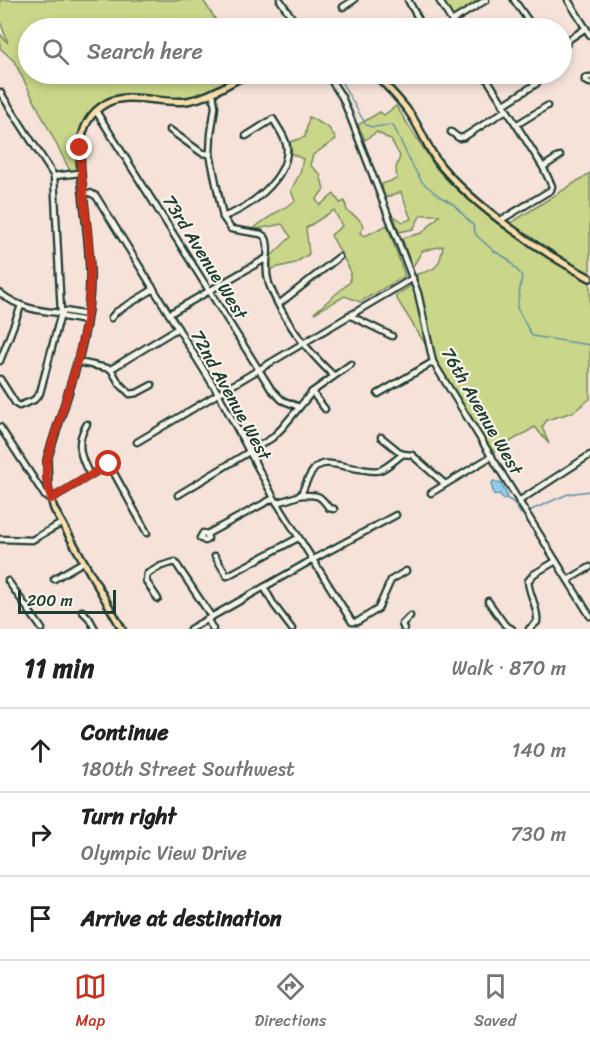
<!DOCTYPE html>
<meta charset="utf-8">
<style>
:root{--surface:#fff;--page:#f2f2f2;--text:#222;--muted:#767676;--line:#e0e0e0;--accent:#c8321e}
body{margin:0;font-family:Sriracha,sans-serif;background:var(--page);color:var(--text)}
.scale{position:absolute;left:18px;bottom:15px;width:98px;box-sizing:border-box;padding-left:6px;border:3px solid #1f3d34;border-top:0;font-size:16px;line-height:21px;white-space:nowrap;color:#1f3d34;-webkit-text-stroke:4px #f7f3e8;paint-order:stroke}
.stop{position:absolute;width:18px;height:18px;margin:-14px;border:4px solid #c8321e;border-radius:50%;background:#fff}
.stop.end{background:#c8321e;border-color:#fff;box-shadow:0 2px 6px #0008}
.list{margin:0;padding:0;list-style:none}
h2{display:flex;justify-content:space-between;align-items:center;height:78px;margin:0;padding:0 24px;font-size:26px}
h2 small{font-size:20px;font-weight:400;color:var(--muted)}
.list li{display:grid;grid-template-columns:39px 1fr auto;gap:18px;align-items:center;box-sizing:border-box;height:84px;padding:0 24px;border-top:2px solid var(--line)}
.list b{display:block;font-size:22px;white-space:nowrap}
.list p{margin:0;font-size:20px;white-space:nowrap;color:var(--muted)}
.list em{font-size:20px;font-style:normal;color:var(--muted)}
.icon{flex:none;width:33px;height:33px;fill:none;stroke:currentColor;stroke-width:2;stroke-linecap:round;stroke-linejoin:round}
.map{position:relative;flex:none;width:590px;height:629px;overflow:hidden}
.search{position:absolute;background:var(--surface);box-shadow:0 3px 9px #0003;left:18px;right:18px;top:18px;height:66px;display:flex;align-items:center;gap:15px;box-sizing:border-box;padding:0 21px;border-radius:33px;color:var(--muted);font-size:22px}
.sheet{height:330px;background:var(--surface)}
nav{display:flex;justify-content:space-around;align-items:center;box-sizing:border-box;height:84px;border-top:2px solid var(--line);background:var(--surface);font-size:16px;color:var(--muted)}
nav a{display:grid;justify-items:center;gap:3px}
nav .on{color:var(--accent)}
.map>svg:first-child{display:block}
.green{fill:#cad689;stroke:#748a5e;stroke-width:1.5}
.water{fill:#90ccf0;stroke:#6393a5;stroke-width:1.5}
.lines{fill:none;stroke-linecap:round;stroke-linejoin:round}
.stream{stroke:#6393a5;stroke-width:1.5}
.minor-casing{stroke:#1f3d34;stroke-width:9}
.major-casing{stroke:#1f3d34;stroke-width:10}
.minor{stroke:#f7f3e8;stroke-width:4.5}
.major{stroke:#f9deab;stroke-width:5}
.route{stroke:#c8321e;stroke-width:8}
.labels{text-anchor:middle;stroke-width:4.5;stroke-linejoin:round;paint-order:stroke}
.street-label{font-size:18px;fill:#1f3d34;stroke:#f7f3e8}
</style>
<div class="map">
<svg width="590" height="629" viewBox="0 0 590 629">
<rect width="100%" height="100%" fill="#f7e2d9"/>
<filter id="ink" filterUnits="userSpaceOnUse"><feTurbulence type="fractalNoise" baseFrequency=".0167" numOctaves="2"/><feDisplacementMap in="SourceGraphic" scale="12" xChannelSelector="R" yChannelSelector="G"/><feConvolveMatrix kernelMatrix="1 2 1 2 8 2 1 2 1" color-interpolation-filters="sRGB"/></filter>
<g filter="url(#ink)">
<g class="green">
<path d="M0,0H203L221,28H28V74H229L231,80C215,90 198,98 179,98C160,99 140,93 122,94C99,95 80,120 77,142C76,151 77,161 78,170L70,171L14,61L0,48V34L8,43L0,21Z"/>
<path d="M441,0H482L452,19Z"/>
<path d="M396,106L436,168L453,186L503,228L590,173V399L573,412L547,420L542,427L549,444L535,427L493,452L395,296L415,283L417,274C437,270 440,266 443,246L422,251L412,268L402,238L422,233L440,215H421L413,229L399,232L394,216L403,222L411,219L401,192L384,198L382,184L397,179L396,168L400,156L391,140L377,132L365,140L358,125L380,112L384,115Z"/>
<path d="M309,117L329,128L336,139L313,155L310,165L320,174L324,189L316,200L320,205L334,194L340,203L345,201L347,211L358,218L364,226L360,233L365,236L387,225L405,276L360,302L345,296L314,313L350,282V270L331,235L342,226L334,210L306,228L309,254L295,263L271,269L270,257L291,237L282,224L252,230C265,218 280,211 295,201L291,190L300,173L303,159L292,154L290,142L305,137Z"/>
</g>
<path class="water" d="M494,481L501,484L507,495L506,498L503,500L500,494L494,495L491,484Z"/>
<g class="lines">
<g class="stream">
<path d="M337,74L366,125L372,127L393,125L410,161L422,182L439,196L453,204L473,225L476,235L494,251L508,259L522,276L517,308L532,336L590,345"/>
<path d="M506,498L513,502L521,514"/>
<path d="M529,511L568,494L590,491"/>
</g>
<defs>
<g id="minor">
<path d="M280,0L299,28"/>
<path d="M408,0L418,18"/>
<path d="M439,0L456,28"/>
<path d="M514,0L530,23"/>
<path d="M568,0L590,35"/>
<path d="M343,7L354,0"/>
<path d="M452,21L486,0"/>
<path d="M562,44L566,45L568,40L586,28"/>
<path d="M327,74L342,97L351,119L418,293L433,362L590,616"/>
<path d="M484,74L543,167L552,186L551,190L501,220"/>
<path d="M590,77L585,78V81L590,83"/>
<path d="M0,92L54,176L61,313L40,393L34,400L19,406L16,404L0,379"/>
<path d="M213,94L215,107L211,134L210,154L223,217L231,229L261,234C265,237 266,237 267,242C270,256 263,265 269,284C283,320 306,350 334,376"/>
<path d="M503,105L536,84L538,81L534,74"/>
<path d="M96,111L271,389L282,400L299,407"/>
<path d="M516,125L547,106"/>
<path d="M170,130L202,153L210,154"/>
<path d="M451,132L459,138L464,137L506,110"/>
<path d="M543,167L560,156"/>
<path d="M54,176L80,173"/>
<path d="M83,193H90L96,196L218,393L274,498L352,622H357L378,609L391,580L406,571"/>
<path d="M223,217C249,208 287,180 287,149C287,139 278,128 273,119L246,136"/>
<path d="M0,293C19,308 38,311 61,313L65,311L87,315"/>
<path d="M279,304L339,257"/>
<path d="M61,313L64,317L86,321"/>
<path d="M169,314L265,259"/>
<path d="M349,315L392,336"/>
<path d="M111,318L116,312L154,289"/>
<path d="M0,361L21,306"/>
<path d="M78,362L111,369L119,383L130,394L137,393L152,385"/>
<path d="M111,369L178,328"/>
<path d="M312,392L325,409"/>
<path d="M378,394L433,362"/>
<path d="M87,424C75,442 80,457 90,475"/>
<path d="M0,427L45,496L51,499L109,464L147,533"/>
<path d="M381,437L402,454"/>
<path d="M137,442L413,278"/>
<path d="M431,493L492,456"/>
<path d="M178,495L272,438L282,428L312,392L351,364"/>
<path d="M301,495C318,495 319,494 329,508L334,509"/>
<path d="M519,501L590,455"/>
<path d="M277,503L301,495C317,452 323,464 361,469C367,470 374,472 380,470C388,467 396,459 403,454L412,455L445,484"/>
<path d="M207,534L208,539L205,541L200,538L203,533L207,534L274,498"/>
<path d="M0,539L32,540L62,523"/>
<path d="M215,556L227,576L298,538"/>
<path d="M54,579L83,562"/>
<path d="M568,580L590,567"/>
<path d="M8,581L42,629"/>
<path d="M264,587L274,605L292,629"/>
<path d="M158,599L146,581L147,574L161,566L175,562L211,616"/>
<path d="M488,601L505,625L512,629"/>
<path d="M82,611L89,618L95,629"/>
<path d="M207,619L213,629"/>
<path d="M190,629L312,560L396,515"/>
<path d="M404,629L402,624L410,616"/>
<path d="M529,629L537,622C539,609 529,595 528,581L534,574L556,561"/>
</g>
<g id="major">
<path d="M375,74C387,87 401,100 411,115C422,131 428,150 441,166C475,207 543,253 590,278"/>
<path d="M122,629L54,509L48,488L47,460C65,399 92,337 90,271C89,245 86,219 83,194C80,164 73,126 102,106C126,89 160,105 187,101C211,97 228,83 249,74"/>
</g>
</defs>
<use href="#minor" class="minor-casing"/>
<use href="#major" class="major-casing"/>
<use href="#minor" class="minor"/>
<use href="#major" class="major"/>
</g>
</g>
<g class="lines" filter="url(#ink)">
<path class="route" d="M80,148C81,189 90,231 90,272C91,338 65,398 47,460L46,477L51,499L109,464"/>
</g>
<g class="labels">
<g class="street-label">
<text transform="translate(205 257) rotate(58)" y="6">73rd Avenue West</text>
<text transform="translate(231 395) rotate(61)" y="6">72nd Avenue West</text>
<text transform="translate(482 411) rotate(60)" y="6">76th Avenue West</text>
</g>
</g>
</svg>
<div class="scale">200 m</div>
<div class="stop" style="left:109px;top:464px"></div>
<div class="stop end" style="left:80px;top:148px"></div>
<div class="search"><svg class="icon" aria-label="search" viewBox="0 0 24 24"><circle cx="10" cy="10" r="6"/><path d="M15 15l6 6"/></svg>Search here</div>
</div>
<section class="sheet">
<h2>11 min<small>Walk · 870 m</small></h2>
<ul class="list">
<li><svg class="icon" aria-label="ahead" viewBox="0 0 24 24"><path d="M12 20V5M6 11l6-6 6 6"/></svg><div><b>Continue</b><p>180th Street Southwest</p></div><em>140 m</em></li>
<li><svg class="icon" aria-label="right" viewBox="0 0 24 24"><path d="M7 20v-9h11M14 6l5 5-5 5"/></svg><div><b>Turn right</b><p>Olympic View Drive</p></div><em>730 m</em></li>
<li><svg class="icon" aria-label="arrive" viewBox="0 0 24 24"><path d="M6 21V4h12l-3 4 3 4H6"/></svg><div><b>Arrive at destination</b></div></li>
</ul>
</section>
<nav>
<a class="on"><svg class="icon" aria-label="map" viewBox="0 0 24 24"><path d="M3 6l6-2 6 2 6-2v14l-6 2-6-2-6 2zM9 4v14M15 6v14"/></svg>Map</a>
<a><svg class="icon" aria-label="directions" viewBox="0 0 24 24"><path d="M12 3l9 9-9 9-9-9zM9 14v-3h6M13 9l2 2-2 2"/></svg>Directions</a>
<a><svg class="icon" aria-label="saved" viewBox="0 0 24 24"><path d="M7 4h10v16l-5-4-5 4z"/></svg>Saved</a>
</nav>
